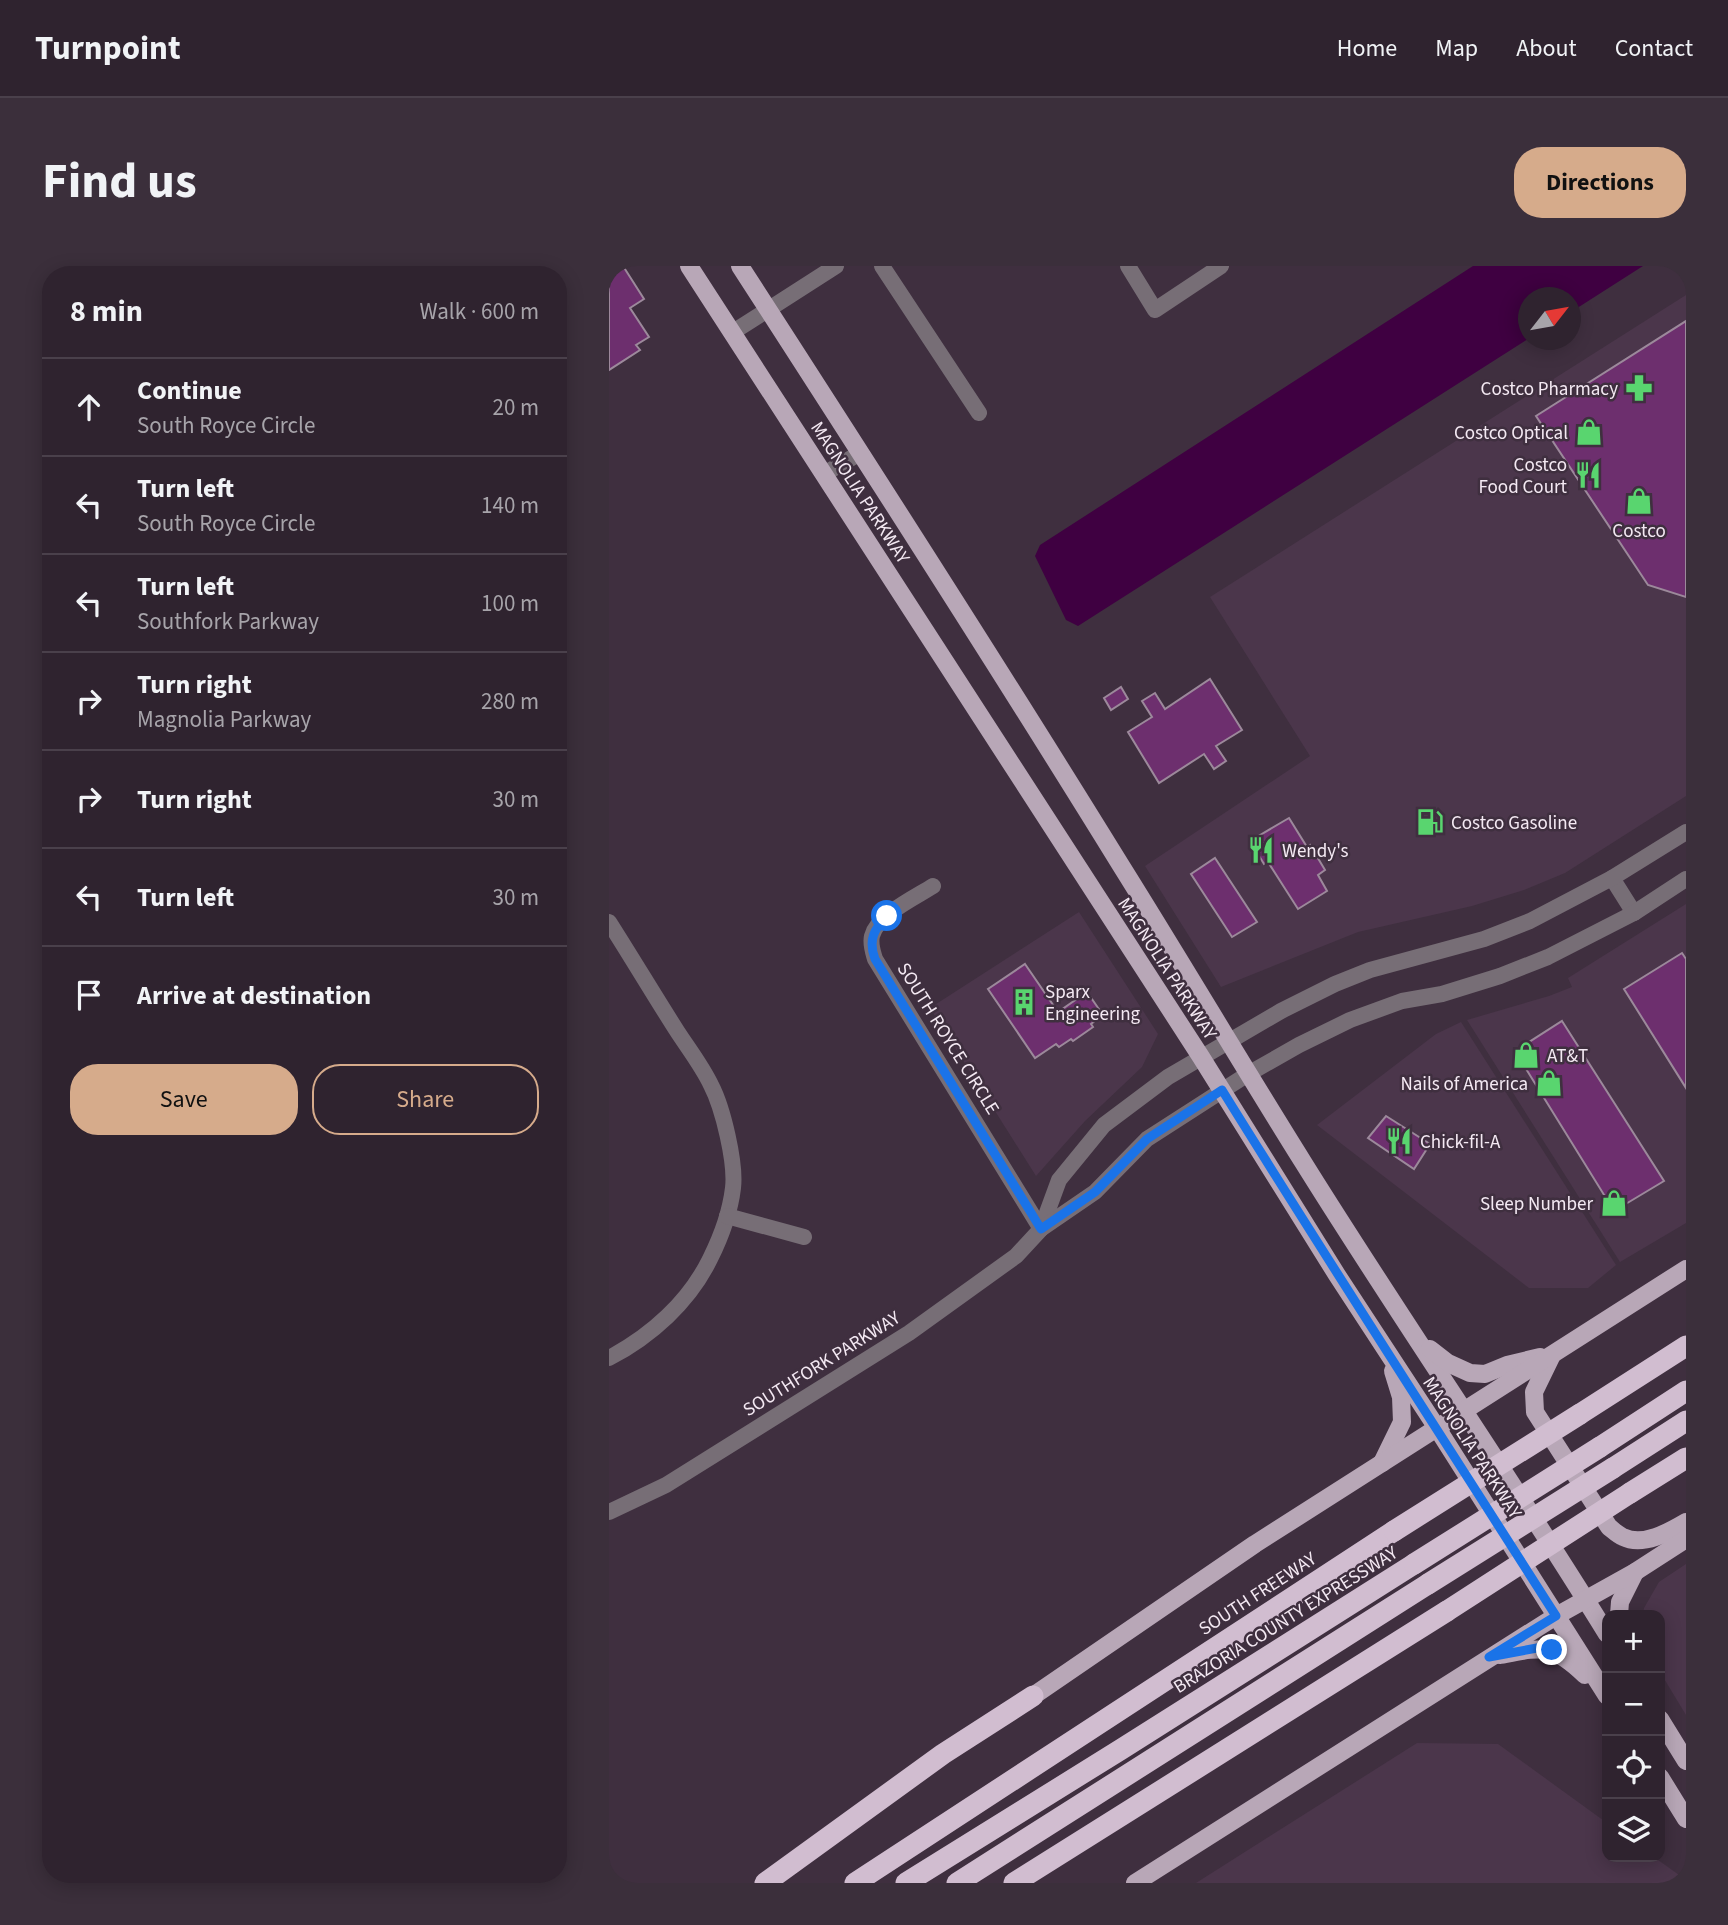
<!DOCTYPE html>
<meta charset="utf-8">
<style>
:root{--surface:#2f232f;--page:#3b2f3b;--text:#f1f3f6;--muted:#a7a4aa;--line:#4a404b;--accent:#d6ab8b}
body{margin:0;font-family:"Source Sans 3",sans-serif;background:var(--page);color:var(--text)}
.controls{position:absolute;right:21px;bottom:21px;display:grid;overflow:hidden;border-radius:14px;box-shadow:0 4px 18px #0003}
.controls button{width:63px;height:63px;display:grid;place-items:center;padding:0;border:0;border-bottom:2px solid var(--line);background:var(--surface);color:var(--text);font:35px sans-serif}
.compass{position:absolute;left:909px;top:21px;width:63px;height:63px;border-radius:50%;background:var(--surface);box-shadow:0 4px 18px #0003;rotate:59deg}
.stop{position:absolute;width:21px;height:21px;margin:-16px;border:5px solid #1a73e8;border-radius:50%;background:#fff}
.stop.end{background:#1a73e8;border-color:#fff;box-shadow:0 2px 7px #0008}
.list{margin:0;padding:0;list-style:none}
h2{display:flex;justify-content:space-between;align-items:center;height:91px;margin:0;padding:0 28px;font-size:30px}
h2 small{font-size:23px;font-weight:400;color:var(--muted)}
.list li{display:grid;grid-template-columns:46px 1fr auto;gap:21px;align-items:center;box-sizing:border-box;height:98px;padding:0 28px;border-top:2px solid var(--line)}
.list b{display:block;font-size:26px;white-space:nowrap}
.list p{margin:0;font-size:23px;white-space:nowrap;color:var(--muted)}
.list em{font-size:23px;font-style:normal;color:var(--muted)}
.actions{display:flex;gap:14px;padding:21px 28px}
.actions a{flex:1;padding:16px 0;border:2px solid var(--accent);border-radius:28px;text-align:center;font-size:24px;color:var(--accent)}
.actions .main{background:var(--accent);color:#111}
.icon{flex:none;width:38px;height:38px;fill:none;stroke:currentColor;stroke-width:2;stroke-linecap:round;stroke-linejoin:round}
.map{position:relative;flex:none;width:1077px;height:1617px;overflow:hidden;border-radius:28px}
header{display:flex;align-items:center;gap:42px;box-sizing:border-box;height:98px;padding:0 35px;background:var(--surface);border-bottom:2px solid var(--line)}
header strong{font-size:33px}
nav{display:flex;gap:38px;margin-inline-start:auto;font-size:24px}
.intro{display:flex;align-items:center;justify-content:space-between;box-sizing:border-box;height:168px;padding:0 42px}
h1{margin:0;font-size:49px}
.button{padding:18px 32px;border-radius:28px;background:var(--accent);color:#111;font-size:24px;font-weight:700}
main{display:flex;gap:42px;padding:0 42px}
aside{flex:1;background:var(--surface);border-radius:28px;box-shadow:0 4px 18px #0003}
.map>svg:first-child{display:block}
.built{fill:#4b364b}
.water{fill:#3f0041}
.building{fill:#6d2f6e;stroke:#9c899b;stroke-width:2}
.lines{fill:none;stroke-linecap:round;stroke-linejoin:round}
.minor{stroke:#776e76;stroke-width:16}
.major{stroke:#b8a7b7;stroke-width:18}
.highway{stroke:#d1bdd0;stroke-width:21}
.highway-bridge{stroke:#d1bdd0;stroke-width:21}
.route{stroke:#1a73e8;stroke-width:9}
.labels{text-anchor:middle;stroke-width:5;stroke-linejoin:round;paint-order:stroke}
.poi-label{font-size:19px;fill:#f4e9f3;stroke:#3f2f3f;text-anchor:end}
.street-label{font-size:19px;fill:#f4e9f3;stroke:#3f2f3f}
</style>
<header>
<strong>Turnpoint</strong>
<nav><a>Home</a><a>Map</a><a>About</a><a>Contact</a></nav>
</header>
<div class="intro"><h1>Find us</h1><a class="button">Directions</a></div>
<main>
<aside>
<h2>8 min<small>Walk · 600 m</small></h2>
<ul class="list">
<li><svg class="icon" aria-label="ahead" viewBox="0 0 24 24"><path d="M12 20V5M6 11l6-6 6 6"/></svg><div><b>Continue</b><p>South Royce Circle</p></div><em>20 m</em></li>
<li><svg class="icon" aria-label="left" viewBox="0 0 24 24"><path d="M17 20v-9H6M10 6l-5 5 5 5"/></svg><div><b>Turn left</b><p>South Royce Circle</p></div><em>140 m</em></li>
<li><svg class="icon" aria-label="left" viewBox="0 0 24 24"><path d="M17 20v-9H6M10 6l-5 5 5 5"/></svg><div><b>Turn left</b><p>Southfork Parkway</p></div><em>100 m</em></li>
<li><svg class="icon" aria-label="right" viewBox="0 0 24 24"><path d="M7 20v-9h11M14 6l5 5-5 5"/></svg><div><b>Turn right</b><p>Magnolia Parkway</p></div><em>280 m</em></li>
<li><svg class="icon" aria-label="right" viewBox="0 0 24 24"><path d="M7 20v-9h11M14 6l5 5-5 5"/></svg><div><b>Turn right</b></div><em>30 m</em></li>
<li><svg class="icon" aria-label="left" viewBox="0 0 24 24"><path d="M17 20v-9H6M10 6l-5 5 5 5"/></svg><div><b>Turn left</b></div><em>30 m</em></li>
<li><svg class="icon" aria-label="arrive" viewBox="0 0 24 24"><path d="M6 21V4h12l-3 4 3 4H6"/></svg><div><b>Arrive at destination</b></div></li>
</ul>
<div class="actions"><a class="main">Save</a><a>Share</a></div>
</aside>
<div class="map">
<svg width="1077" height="1617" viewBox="0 0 1077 1617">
<rect width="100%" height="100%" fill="#3f2f3f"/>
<g class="built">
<path d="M1077,29V530L956,607L915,624L863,640L749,666L612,721L536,600L701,490L601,331Z"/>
<path d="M1077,638V957L1011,996L858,754L940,730L963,721L959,712Z"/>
<path d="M470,646L549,768L533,801L476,855L427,910L321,742Z"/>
<path d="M852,756L1007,999L979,1022H920L708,859L827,768Z"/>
<path d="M1077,1298V1449L1051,1406V1349H1034L1035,1342L1050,1316Z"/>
<path d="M808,1477L889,1478L998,1557V1591H1045L1077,1614V1617H587Z"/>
</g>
<path class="water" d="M864,0H1034L962,46V32H920L919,73L469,360L457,354L426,290L431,279Z"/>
<g class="building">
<path d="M0,0H14L35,33L21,42L40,71L27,79L31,84L0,104Z"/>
<path d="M1077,55V331L1039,319L927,150Z"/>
<path d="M601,413L633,464L607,480L617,495L605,503L595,488L550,517L519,466L543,451L533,435L546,427L556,443Z"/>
<path d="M512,421L519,433L502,444L495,432Z"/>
<path d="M680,552L698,581L701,579L716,604L709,609L718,625L689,643L659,596L655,598L641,575Z"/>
<path d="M606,592L648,656L623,671L582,608Z"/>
<path d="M1073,687L1077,693V822L1015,723Z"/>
<path d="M416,698L449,746L478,726L494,749L482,758L484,761L464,775L462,773L450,781L447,778L426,792L379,723Z"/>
<path d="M953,755L1055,915L1005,945L906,785Z"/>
<path d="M777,850L821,878L805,903L759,872Z"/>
</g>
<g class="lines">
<g class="minor">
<path d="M273,0L370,147"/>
<path d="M519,0L546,44L612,0"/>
<path d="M124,66L227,0"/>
<path d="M215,208L251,187"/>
<path d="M1003,612L1025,647"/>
<path d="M324,620C307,631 268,649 263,670C261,678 264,686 266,693L432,963"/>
<path d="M0,656C23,692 45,729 68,765C79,782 93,800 102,819C114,842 127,897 124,922C121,947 112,971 101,993C80,1036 42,1070 0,1092"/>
<path d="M118,950L195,971"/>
<path d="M432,963L450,914L495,859L559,811L672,745L726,718L761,704L875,673L921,655L1003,612L1077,566"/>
<path d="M0,1246L57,1219L300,1067L407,990L432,963L486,926L538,873L639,808L690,779L741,754L793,735L833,728L891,710L939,691L1025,647L1077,613"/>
</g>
<g class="major">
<path d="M80,0L592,791L728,1009L828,1162L998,1430"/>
<path d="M131,0C259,198 387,397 511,598C573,697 632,797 694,896C793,1055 900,1209 998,1368"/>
<path d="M821,1083L839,1097L861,1107L876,1108L898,1099L931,1091"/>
<path d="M942,1091L925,1126L926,1146L1000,1261C1004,1264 1009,1269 1014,1271C1034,1281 1060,1266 1077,1256"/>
<path d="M773,1197L793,1156L792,1131L784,1105"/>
<path d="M1010,1349L1011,1336L1026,1306"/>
<path d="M891,1389C933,1381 943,1377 976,1409"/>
<path d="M424,1430L646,1278L1077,1003"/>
<path d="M1051,1453L1077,1495"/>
<path d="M1051,1511L1077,1553"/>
<path d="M526,1617L947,1350L1026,1306L1077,1273"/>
</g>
<g class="highway">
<path d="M971,1148L1077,1080"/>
<path d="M991,1181L1077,1125"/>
<path d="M1004,1202L1077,1155"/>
<path d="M1021,1227L1077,1192"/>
<path d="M156,1617L334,1488L424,1430"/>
<path d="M246,1617L785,1265"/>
<path d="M297,1617L511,1484L805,1298"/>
<path d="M348,1617L819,1318"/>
<path d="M405,1617L838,1345"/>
</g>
<g class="highway-bridge">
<path d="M785,1265L971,1148"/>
<path d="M805,1298L991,1181"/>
<path d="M819,1318L1004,1202"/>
<path d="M838,1345L1021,1227"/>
</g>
</g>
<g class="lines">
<path class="route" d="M278,650C265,663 259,674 266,693L432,963L486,926L538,873L613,824C722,1000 835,1174 947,1350L880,1391L928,1382L943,1384"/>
</g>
<defs>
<symbol id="pharmacy-bare" viewBox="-9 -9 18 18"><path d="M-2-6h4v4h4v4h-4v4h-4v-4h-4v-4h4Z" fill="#59d56f" stroke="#3f2f3f" stroke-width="2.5" paint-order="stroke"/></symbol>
<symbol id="shop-bare" viewBox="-9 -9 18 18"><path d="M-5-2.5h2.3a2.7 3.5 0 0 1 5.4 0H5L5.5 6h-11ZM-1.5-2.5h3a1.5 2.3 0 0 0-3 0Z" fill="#59d56f" stroke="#3f2f3f" stroke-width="2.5" paint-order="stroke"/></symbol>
<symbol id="restaurant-bare" viewBox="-9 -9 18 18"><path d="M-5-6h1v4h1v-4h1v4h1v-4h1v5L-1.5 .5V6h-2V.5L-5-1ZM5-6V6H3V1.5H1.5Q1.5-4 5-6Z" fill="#59d56f" stroke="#3f2f3f" stroke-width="2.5" paint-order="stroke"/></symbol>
<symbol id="fuel-bare" viewBox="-9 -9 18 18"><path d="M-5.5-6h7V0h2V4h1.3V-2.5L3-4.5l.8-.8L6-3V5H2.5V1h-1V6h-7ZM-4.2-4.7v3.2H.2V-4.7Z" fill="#59d56f" stroke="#3f2f3f" stroke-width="2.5" paint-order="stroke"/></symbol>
<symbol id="building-bare" viewBox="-9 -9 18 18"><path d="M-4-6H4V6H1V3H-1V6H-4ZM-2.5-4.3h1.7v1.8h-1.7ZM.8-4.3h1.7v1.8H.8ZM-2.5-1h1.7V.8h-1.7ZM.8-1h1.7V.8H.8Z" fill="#59d56f" stroke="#3f2f3f" stroke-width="2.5" paint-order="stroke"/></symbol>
</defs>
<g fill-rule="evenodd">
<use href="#pharmacy-bare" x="1011" y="103" width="38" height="38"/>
<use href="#shop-bare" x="961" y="147" width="38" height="38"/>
<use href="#restaurant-bare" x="960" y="190" width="38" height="38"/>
<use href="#shop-bare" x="1011" y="216" width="38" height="38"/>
<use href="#fuel-bare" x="802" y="537" width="38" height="38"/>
<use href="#restaurant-bare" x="633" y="565" width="38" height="38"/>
<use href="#building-bare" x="396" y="717" width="38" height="38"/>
<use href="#shop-bare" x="898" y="770" width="38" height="38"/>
<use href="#shop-bare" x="921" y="798" width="38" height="38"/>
<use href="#restaurant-bare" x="771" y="856" width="38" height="38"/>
<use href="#shop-bare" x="986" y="918" width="38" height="38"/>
</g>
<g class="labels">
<g class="poi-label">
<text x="1009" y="129">Costco Pharmacy</text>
<text x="959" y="173">Costco Optical</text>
<text x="958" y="205">Costco<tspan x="958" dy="22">Food Court</tspan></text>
<text x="1030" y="271" text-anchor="middle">Costco</text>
<text x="842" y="563" text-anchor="start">Costco Gasoline</text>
<text x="673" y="591" text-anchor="start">Wendy's</text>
<text x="436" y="732" text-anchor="start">Sparx<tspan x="436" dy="22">Engineering</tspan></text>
<text x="938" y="796" text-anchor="start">AT&amp;T</text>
<text x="919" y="824">Nails of America</text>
<text x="811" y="882" text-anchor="start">Chick-fil-A</text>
<text x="984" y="944">Sleep Number</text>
</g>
<g class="street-label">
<text transform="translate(252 226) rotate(57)" y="7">MAGNOLIA PARKWAY</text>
<text transform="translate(559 702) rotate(57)" y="7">MAGNOLIA PARKWAY</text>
<text transform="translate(340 772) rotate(58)" y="7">SOUTH ROYCE CIRCLE</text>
<text transform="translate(212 1097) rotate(-32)" y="7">SOUTHFORK PARKWAY</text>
<text transform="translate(864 1181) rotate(57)" y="7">MAGNOLIA PARKWAY</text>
<text transform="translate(648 1327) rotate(-33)" y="7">SOUTH FREEWAY</text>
<text transform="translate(676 1353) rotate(-32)" y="7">BRAZORIA COUNTY EXPRESSWAY</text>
</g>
</g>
</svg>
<div class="controls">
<button>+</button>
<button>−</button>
<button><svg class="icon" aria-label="locate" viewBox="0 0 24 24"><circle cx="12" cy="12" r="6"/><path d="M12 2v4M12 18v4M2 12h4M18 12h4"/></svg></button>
<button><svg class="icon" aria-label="layers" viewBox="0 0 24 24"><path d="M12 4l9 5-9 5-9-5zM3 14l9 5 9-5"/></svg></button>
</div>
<svg class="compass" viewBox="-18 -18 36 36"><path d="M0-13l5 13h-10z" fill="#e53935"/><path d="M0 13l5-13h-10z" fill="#a7a4aa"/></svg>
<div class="stop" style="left:278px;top:650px"></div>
<div class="stop end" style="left:943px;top:1384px"></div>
</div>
</main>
